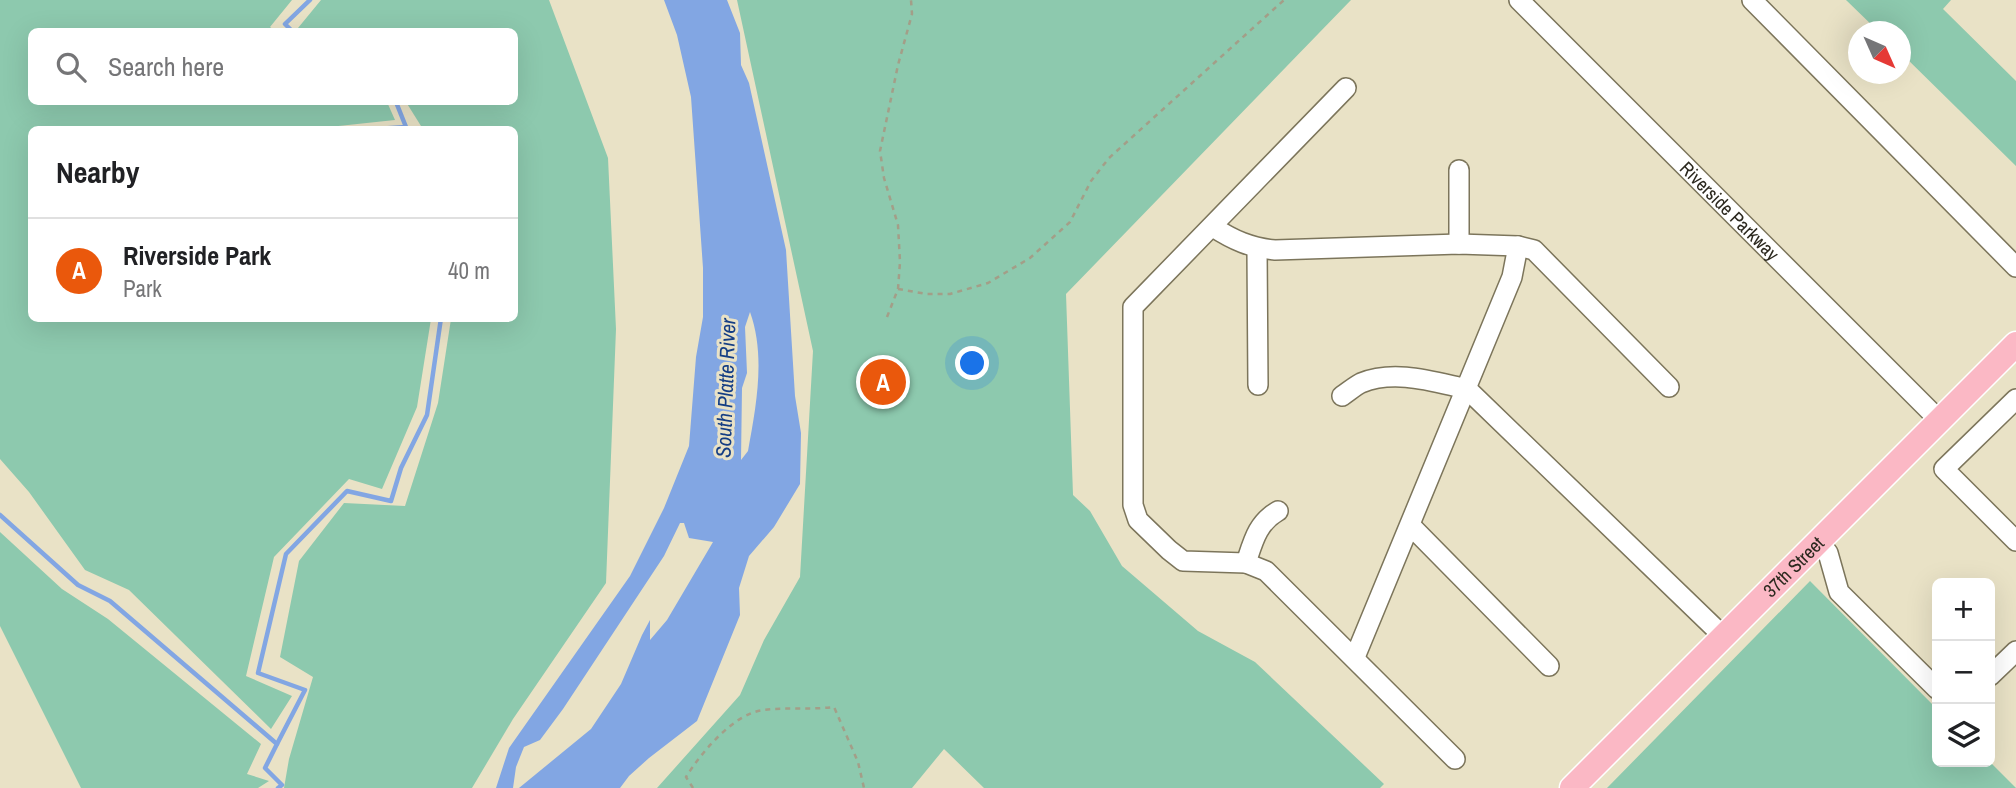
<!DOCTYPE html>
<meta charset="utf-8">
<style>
:root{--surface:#fff;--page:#f6f6f6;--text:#202124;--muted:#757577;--line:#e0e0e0;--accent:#ea580c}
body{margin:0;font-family:"Archivo Narrow",sans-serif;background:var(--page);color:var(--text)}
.controls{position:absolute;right:21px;bottom:21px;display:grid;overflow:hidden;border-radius:10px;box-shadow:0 7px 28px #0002}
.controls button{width:63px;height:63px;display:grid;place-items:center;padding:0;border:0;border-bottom:2px solid var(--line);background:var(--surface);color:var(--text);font:35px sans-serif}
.compass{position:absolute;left:1848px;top:21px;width:63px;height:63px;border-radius:50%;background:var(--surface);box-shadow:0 7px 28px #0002;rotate:135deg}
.you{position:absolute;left:973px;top:364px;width:24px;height:24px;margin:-18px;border:5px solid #fff;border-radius:50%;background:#1a73e8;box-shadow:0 0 0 10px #1a73e833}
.badge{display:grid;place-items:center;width:46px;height:46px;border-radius:50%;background:var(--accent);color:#fff;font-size:23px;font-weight:700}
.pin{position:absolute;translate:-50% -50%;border:4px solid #fff;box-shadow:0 2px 7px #0006}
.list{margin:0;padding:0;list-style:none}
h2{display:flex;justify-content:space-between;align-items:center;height:91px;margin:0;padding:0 28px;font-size:30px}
h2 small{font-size:23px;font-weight:400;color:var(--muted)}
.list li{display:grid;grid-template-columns:46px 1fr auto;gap:21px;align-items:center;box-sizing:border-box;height:105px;padding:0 28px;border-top:2px solid var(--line)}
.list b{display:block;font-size:26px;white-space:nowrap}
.list p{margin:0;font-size:23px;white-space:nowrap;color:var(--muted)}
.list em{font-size:23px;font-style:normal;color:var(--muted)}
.icon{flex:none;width:38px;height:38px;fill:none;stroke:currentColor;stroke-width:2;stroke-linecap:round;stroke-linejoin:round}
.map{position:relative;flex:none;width:2016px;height:788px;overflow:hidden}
.search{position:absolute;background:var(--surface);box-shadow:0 7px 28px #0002;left:28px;top:28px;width:490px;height:77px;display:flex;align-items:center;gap:18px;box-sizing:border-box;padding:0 24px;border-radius:10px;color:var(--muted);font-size:26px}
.panel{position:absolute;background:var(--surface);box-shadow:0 7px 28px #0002;left:28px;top:126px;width:490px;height:196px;border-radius:10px}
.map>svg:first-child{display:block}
.green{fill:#8dc9ae}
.water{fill:#82a6e3;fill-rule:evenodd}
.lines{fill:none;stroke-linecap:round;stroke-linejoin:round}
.stream{stroke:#82a6e3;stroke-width:4.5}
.minor-casing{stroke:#7c755b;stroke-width:22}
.major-casing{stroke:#fff;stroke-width:27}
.path{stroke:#a39e88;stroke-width:2.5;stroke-dasharray:5 5;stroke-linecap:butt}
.minor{stroke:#fff;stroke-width:19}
.major{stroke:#fbb8c5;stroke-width:24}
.labels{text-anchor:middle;stroke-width:6;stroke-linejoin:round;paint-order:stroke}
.street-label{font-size:19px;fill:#2c291f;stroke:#e9e2c6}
.water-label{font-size:21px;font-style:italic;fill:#153e84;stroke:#e9e2c6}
</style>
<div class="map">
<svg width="2016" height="788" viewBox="0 0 2016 788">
<rect width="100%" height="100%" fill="#e9e2c6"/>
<g class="green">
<path d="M0,0H292L270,27L275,31L32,32V102H387L395,120L329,127L330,130H32V318L431,319L417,407L382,489L349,479L274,557L246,676L292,696L271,729L129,590L85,570L29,492L0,459Z"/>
<path d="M321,0H549L608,158L616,329L606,583L513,719L472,788H284L289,759L313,677L280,657L299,561L344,503L405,506L438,403L451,319L514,318V130L409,129L421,126L406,102H514V32L301,31L298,28Z"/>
<path d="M737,0H1351L1066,294L1073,495L1090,511L1122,566L1198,631L1255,662L1384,784L1380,788H984L944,749L912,788H657L740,695L764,640L800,577L813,351Z"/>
<path d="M1846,0H1951L1943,9L2016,81V166L1901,53L1900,32L1878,31Z"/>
<path d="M0,532L62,589L108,619L261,744L247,774L269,781L258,788H81L0,626Z"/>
<path d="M1810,581L1937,709V762H1990L2016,788H1607Z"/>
</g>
<path class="water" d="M664,0H727L740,33L741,65L749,83L786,250L795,396L801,433L800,484L774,527L749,556L739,588L740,615L697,721L649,758L629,776L620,788H519L591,729L621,684L642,635L650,620V640L667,620L713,542L689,538L684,523H680L664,556L563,709L540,740L524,747L516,767L513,788H496L509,748L630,576L664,508L689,446L696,357L703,317V268L691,97L677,35ZM750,312C766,356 756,407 748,451L741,460L742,388L747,373L745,327Z"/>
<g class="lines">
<g class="stream">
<path d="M293,32L285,24L310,0"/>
<path d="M361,130L406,127L396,102"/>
<path d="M0,515L78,585L110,601L277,744L265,768L282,785L278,788"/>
<path d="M277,744L305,690L258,673L286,554L347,491L391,501L401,468L427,415L441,318"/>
</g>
<defs>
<g id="minor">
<path id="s1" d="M1519,0L1939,420"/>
<path d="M1752,0L2016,267"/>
<path d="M1346,88L1133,307V505L1138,520L1169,550L1183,561L1246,563L1266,571L1455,759"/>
<path d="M1213,227C1233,240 1251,248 1275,250L1459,244L1518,246L1534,250L1669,387"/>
<path d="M1459,244V170"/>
<path d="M1257,249L1258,385"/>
<path d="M1342,396C1348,392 1355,386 1361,383C1395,369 1434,382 1467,389L1724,637"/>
<path d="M2016,399L1944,469L2016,541"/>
<path d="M1411,526L1549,666"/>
<path d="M1819,541L1828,553L1839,592L1937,689"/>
<path d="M1246,563C1253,542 1257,523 1278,511"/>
<path d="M1355,657L1512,277L1518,246"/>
<path d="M1990,676L2016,651"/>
</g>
<g id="major">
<path id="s2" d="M1572,788L2016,344"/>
</g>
</defs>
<use href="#minor" class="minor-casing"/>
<use href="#major" class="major-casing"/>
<g class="path">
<path d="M898,289L927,294H950L988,283L1030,258L1070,222L1091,181L1109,158L1284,0"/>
<path d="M887,317L898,289L900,262L898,225L884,178L880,151L898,65L912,14L911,0"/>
<path d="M693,788L686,777C701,753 733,714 763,710C786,707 810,710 834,707L858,762L864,788"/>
</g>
<use href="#minor" class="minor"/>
<use href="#major" class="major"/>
</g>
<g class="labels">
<g class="street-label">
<text dy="7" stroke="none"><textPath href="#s1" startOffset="298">Riverside Parkway</textPath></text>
<text dy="7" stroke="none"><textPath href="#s2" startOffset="313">37th Street</textPath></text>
</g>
<g class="water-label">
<text transform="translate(726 388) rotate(-88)" y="7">South Platte River</text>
</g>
</g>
</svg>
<div class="controls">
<button>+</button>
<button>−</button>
<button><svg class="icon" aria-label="layers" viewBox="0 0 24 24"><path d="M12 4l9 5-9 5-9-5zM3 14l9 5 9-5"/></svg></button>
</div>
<svg class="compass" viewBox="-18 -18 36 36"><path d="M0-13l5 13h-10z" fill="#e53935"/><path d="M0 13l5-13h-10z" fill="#757577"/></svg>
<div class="you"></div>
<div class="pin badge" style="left:883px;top:382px">A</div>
<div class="search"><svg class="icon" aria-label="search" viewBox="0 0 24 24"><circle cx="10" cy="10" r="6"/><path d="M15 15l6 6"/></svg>Search here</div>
<section class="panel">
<h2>Nearby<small></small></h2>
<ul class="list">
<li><span class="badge">A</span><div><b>Riverside Park</b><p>Park</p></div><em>40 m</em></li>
</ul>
</section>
</div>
